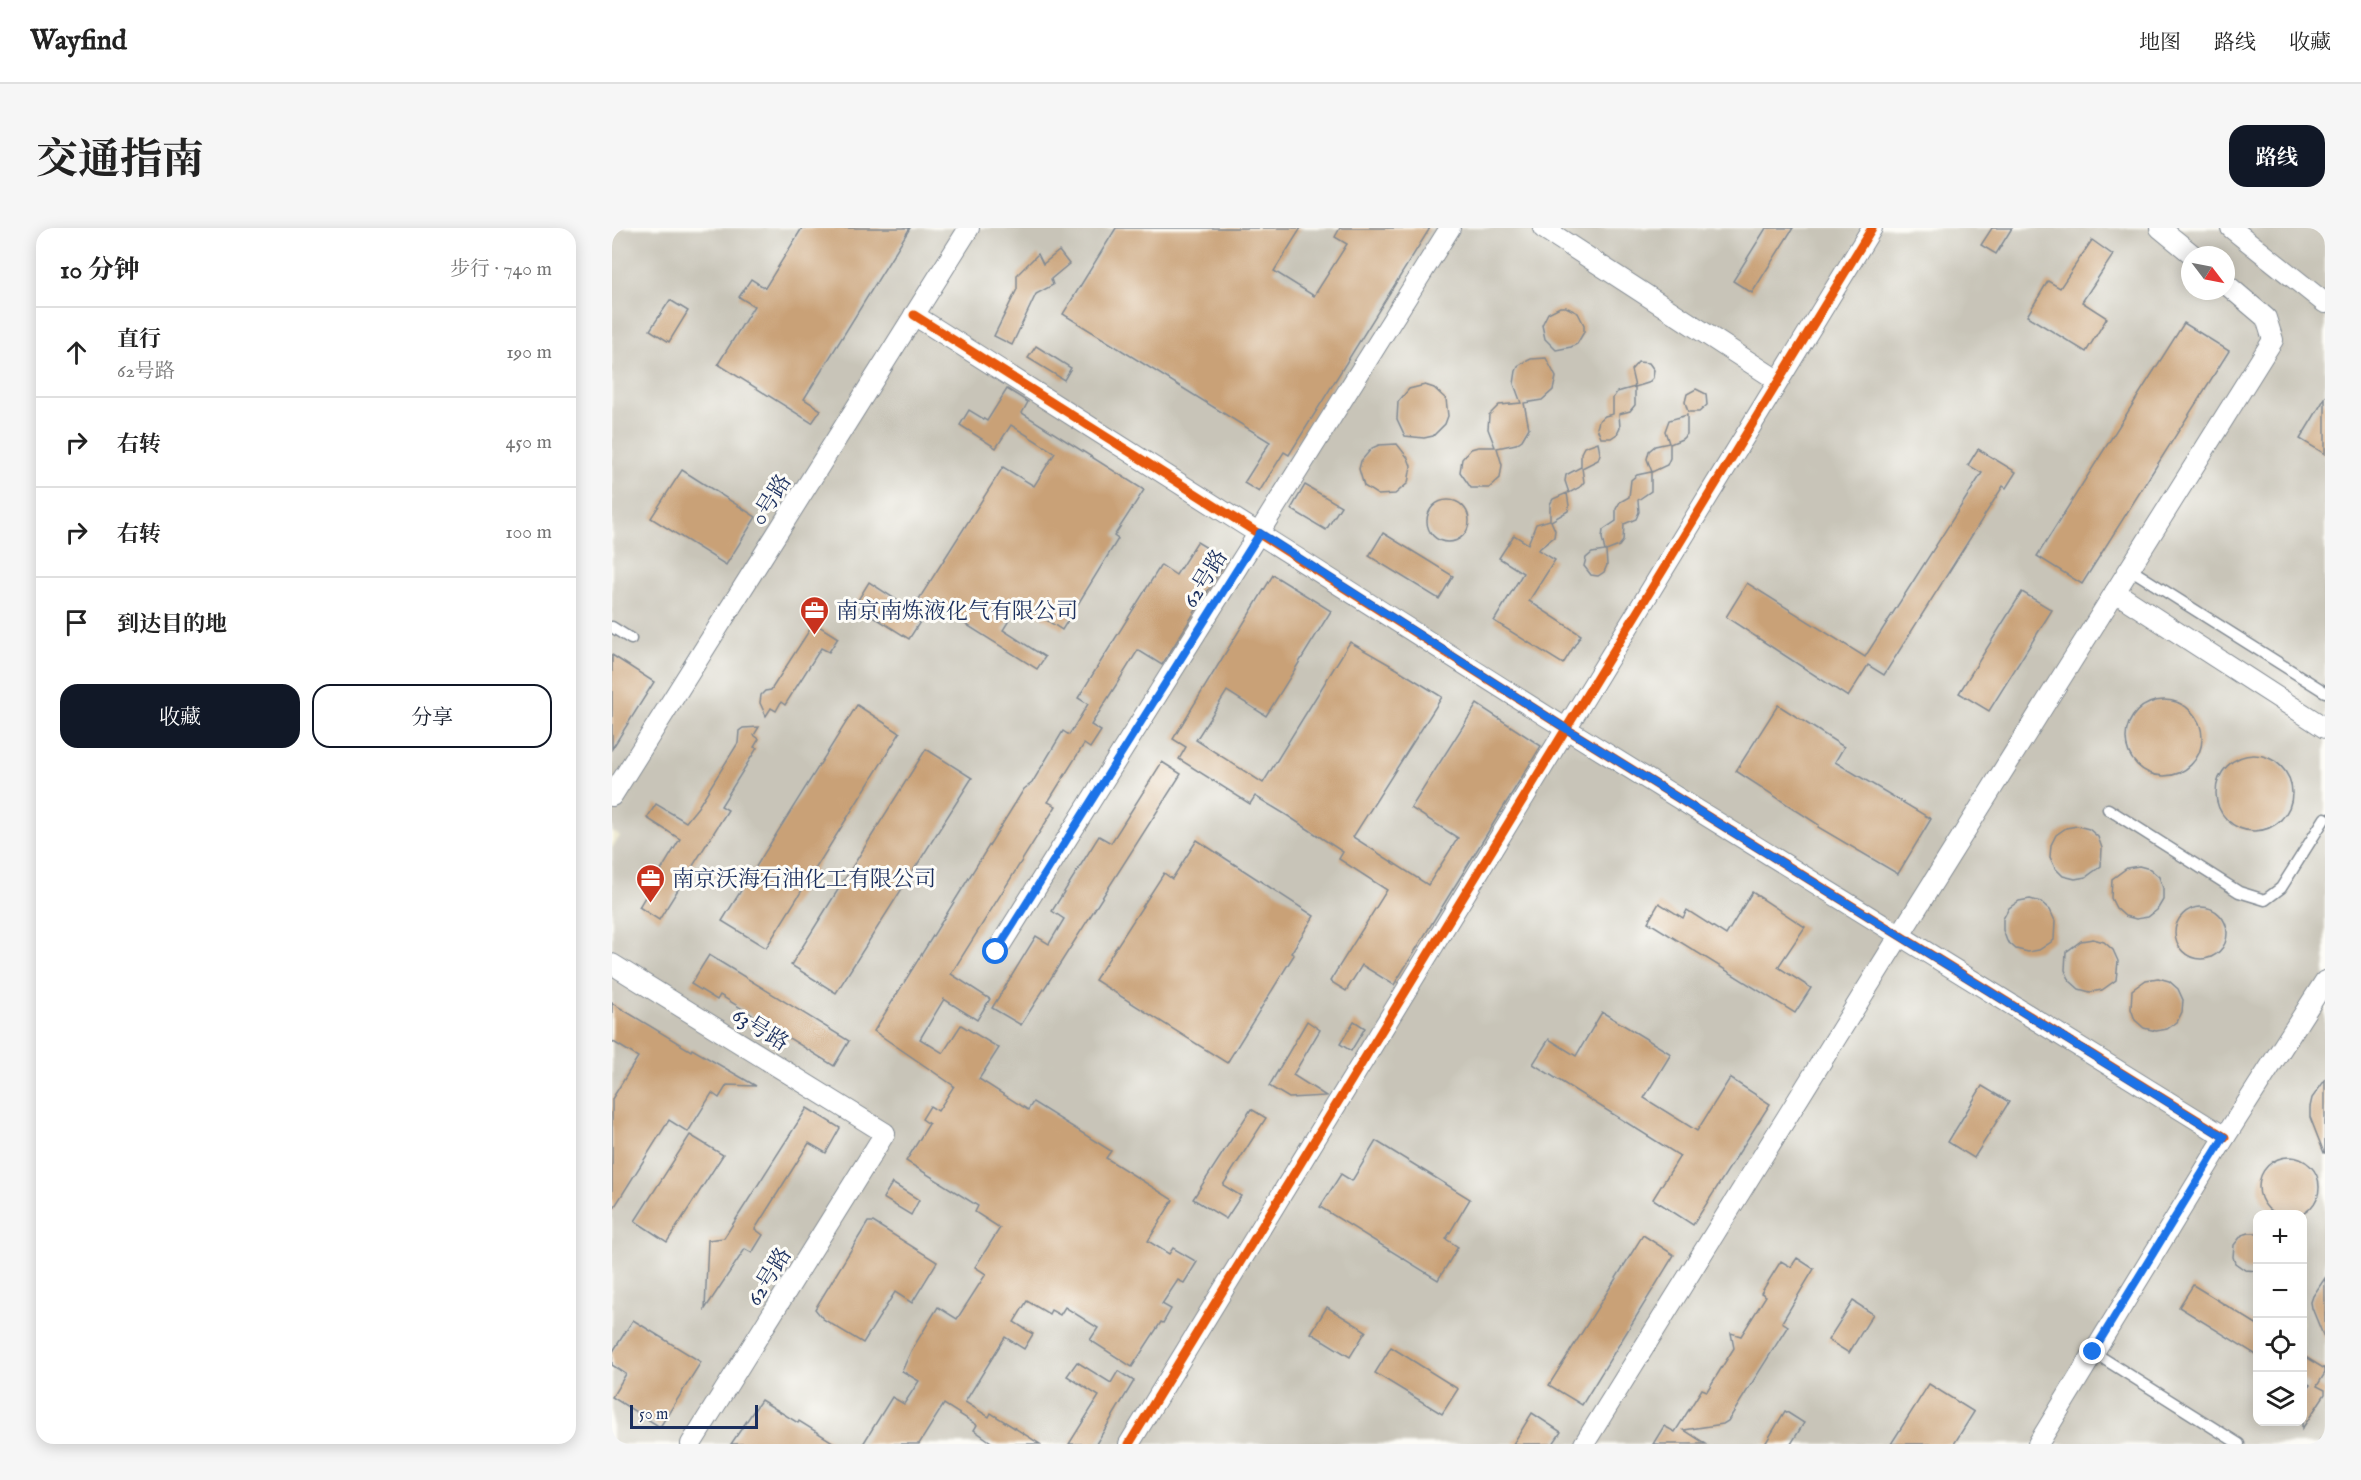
<!DOCTYPE html>
<html lang="zh">
<meta charset="utf-8">
<style>
:root{--surface:#fff;--page:#f6f6f6;--text:#222;--muted:#767676;--line:#e0e0e0;--accent:#111827}
body{margin:0;font-family:"IM FELL English","Noto Serif SC",serif;background:var(--page);color:var(--text)}
.controls{position:absolute;right:18px;bottom:18px;display:grid;overflow:hidden;border-radius:12px;box-shadow:0 3px 15px #0003}
.controls button{width:54px;height:54px;display:grid;place-items:center;padding:0;border:0;border-bottom:2px solid var(--line);background:var(--surface);color:var(--text);font:30px sans-serif}
.compass{position:absolute;left:1569px;top:18px;width:54px;height:54px;border-radius:50%;background:var(--surface);box-shadow:0 3px 15px #0003;rotate:122deg}
.scale{position:absolute;left:18px;bottom:15px;width:128px;box-sizing:border-box;padding-left:6px;border:3px solid #1b2f5e;border-top:0;font-size:16px;line-height:21px;white-space:nowrap;color:#1b2f5e;-webkit-text-stroke:4px #fdfcf7;paint-order:stroke}
.stop{position:absolute;width:18px;height:18px;margin:-14px;border:4px solid #1a73e8;border-radius:50%;background:#fff}
.stop.end{background:#1a73e8;border-color:#fff;box-shadow:0 2px 6px #0008}
.list{margin:0;padding:0;list-style:none}
h2{display:flex;justify-content:space-between;align-items:center;height:78px;margin:0;padding:0 24px;font-size:26px}
h2 small{font-size:20px;font-weight:400;color:var(--muted)}
.list li{display:grid;grid-template-columns:39px 1fr auto;gap:18px;align-items:center;box-sizing:border-box;height:90px;padding:0 24px;border-top:2px solid var(--line)}
.list b{display:block;font-size:22px;white-space:nowrap}
.list p{margin:0;font-size:20px;white-space:nowrap;color:var(--muted)}
.list em{font-size:20px;font-style:normal;color:var(--muted)}
.actions{display:flex;gap:12px;padding:18px 24px}
.actions a{flex:1;padding:14px 0;border:2px solid var(--accent);border-radius:18px;text-align:center;font-size:21px;color:var(--accent)}
.actions .main{background:var(--accent);color:#fff}
.icon{flex:none;width:33px;height:33px;fill:none;stroke:currentColor;stroke-width:2;stroke-linecap:round;stroke-linejoin:round}
.map{position:relative;flex:none;width:1713px;height:1216px;overflow:hidden;border-radius:18px}
header{display:flex;align-items:center;gap:36px;box-sizing:border-box;height:84px;padding:0 30px;background:var(--surface);border-bottom:2px solid var(--line)}
header strong{font-size:28px}
nav{display:flex;gap:33px;margin-inline-start:auto;font-size:21px}
.intro{display:flex;align-items:center;justify-content:space-between;box-sizing:border-box;height:144px;padding:0 36px}
h1{margin:0;font-size:42px}
.button{padding:15px 27px;border-radius:18px;background:var(--accent);color:#fff;font-size:21px;font-weight:700}
main{display:flex;gap:36px;padding:0 36px}
aside{flex:1;background:var(--surface);border-radius:18px;box-shadow:0 3px 15px #0003}
.map>svg:first-child{display:block}
.industrial{fill:#c8c4b8;fill-rule:evenodd}
.building{fill:#c9a177}
.lines{fill:none;stroke-linecap:round;stroke-linejoin:round}
.service-casing{stroke:#828a92;stroke-width:13}
.minor-casing{stroke:#828a92;stroke-width:22}
.service{stroke:#fff;stroke-width:10}
.minor{stroke:#fff;stroke-width:20}
.cycleway-casing{stroke:#fdfcf7;stroke-width:13}
.cycleway{stroke:#e8590c;stroke-width:9}
.route{stroke:#1a73e8;stroke-width:8}
.labels{text-anchor:middle;stroke-width:6;stroke-linejoin:round;paint-order:stroke}
.street-label{font-size:22px;fill:#1b2f5e;stroke:#fdfcf7}
.poi-label{font-size:22px;fill:#1b2f5e;stroke:#fdfcf7;text-anchor:start}
</style>
<header>
<strong>Wayfind</strong>
<nav><a>地图</a><a>路线</a><a>收藏</a></nav>
</header>
<div class="intro"><h1>交通指南</h1><a class="button">路线</a></div>
<main>
<aside>
<h2>10 分钟<small>步行 · 740 m</small></h2>
<ul class="list">
<li><svg class="icon" aria-label="ahead" viewBox="0 0 24 24"><path d="M12 20V5M6 11l6-6 6 6"/></svg><div><b>直行</b><p>62号路</p></div><em>190 m</em></li>
<li><svg class="icon" aria-label="right" viewBox="0 0 24 24"><path d="M7 20v-9h11M14 6l5 5-5 5"/></svg><div><b>右转</b></div><em>450 m</em></li>
<li><svg class="icon" aria-label="right" viewBox="0 0 24 24"><path d="M7 20v-9h11M14 6l5 5-5 5"/></svg><div><b>右转</b></div><em>100 m</em></li>
<li><svg class="icon" aria-label="arrive" viewBox="0 0 24 24"><path d="M6 21V4h12l-3 4 3 4H6"/></svg><div><b>到达目的地</b></div></li>
</ul>
<div class="actions"><a class="main">收藏</a><a>分享</a></div>
</aside>
<div class="map">
<svg width="1713" height="1216" viewBox="0 0 1713 1216">
<rect width="100%" height="100%" fill="#fdfcf7"/>
<filter id="ink" filterUnits="userSpaceOnUse"><feTurbulence type="fractalNoise" baseFrequency=".0167" numOctaves="2"/><feDisplacementMap in="SourceGraphic" scale="12" xChannelSelector="R" yChannelSelector="G"/><feConvolveMatrix kernelMatrix="1 2 1 2 8 2 1 2 1" color-interpolation-filters="sRGB"/></filter>
<filter id="wash" filterUnits="userSpaceOnUse"><feTurbulence type="fractalNoise" baseFrequency=".008" numOctaves="4" result="noise"/><feDisplacementMap in="SourceGraphic" scale="24" xChannelSelector="R" yChannelSelector="G"/><feGaussianBlur stdDeviation="1.35" result="paint"/><feColorMatrix in="noise" values="0 0 0 0 0 0 0 0 0 0 0 0 0 0 0 0 0 1.4 0 .05"/><feComposite in="paint" operator="in"/></filter>
<g filter="url(#wash)">
<rect width="100%" height="100%" fill="#eae5c6"/>
<path class="industrial" d="M0,0H1713V1216H0V620L8,608L0,603ZM1578,27H1614V63H1578ZM1646,986H1690V1194H1646Z"/>
<g id="blocks">
<g class="building">
<path d="M190,0H298L192,171L209,182L200,195L106,136L142,78L127,69L139,51L153,60Z"/>
<path d="M504,0H689L662,43L702,68L735,16L723,9L728,0H818L677,227L672,224L647,264L632,255L658,214L451,86Z"/>
<path d="M1154,0H1181L1140,65L1121,53Z"/>
<path d="M1380,0H1400L1384,26L1369,17Z"/>
<path d="M1480,12L1501,27L1470,74L1495,90L1474,124L1415,88L1436,53L1448,60Z"/>
<path d="M447,23L457,36L439,51L441,57L424,66L400,117L382,108L405,61V47L426,26L431,36Z"/>
<path d="M58,72L76,83L57,114L38,102Z"/>
<path d="M948,79H954L966,85L972,97V104L965,116L959,119L944,122L933,111L930,97L936,85Z"/>
<path d="M1572,95L1617,123L1470,356L1425,328Z"/>
<path d="M424,118L459,140L452,152L416,130Z"/>
<path d="M934,130L944,149L941,162L930,172L912,175L917,200L910,212L904,216L885,220L890,237L888,250L877,260H859L848,244L850,231L859,221L866,219H883L876,201L877,187L887,177L909,175L902,156L904,143L907,137L919,131Z"/>
<path d="M1026,134L1037,135L1042,142L1041,150L1036,155L1023,159V177L1018,183L1007,186L1008,200L1005,206L999,210H989L985,200L987,193L993,188L1001,186V170L1005,164L1023,159L1019,142Z"/>
<path d="M813,157L822,160L834,171L836,188L833,196L821,208L812,210L793,208L785,191L786,174L797,161Z"/>
<path d="M395,161L416,174L410,185L532,262L502,308L506,311L450,402L408,375L391,402L433,429L425,441L320,375L297,411L243,377L257,354L300,382L391,239L422,258L443,225L399,197L384,220L348,197L357,182L375,193Z"/>
<path d="M1084,161L1094,166L1095,177L1087,184H1076L1073,174L1075,166Z"/>
<path d="M1713,170V226L1688,211Z"/>
<path d="M1075,187V206L1070,211L1058,216V230L1055,237L1040,244L1035,231L1037,223L1043,218L1057,215L1053,203L1057,192Z"/>
<path d="M986,214L988,226L986,232L970,240L972,254L968,259L957,265L953,253L954,247L969,239V225L972,219Z"/>
<path d="M785,216L796,230L799,238L796,255L783,266L766,267L752,258L747,241L749,233L760,220L767,217Z"/>
<path d="M1366,221L1404,244L1394,260L1391,258L1272,447L1256,437L1236,469L1114,389L1135,355L1253,429L1370,245L1356,237Z"/>
<path d="M70,242L144,289L114,337L39,290Z"/>
<path d="M1039,244V263L1026,272L1027,284L1024,291L1012,296L1011,313L1007,318L994,323L995,337L992,344L986,348L979,347L972,338L974,330L980,325L993,323L990,310L991,302L1004,293V281L1008,274L1017,269L1019,252L1025,247Z"/>
<path d="M693,257L729,278L714,302L679,281Z"/>
<path d="M955,265L957,278L956,283L939,293L943,302L942,309L926,322L943,332L917,373L969,407L951,436L882,393L911,345L887,330L902,307L916,316L924,296L938,292V276L941,271Z"/>
<circle cx="836" cy="293" r="21"/>
<path d="M771,305L841,348L827,371L757,328Z"/>
<path d="M585,314L615,332L550,437L526,422L479,497L489,503L478,520L472,516L436,574L444,578L339,746L378,771L365,792L332,771L308,811L331,825L349,797L387,820L367,851L416,882L421,874L499,923L494,930L561,972L536,1013L557,1026L561,1020L585,1034L572,1055L566,1052L550,1076L559,1081L551,1095L549,1094L520,1139L478,1112L486,1100L453,1079L448,1087L439,1082L437,1086L415,1073L402,1094L421,1106L412,1121L393,1109L353,1174L377,1189L379,1185L428,1216H382L362,1202L365,1197L332,1176L307,1216H251L280,1169L292,1176L307,1153L290,1143L299,1123L326,1079L345,1091L374,1046L363,1039L388,1000L363,984L366,978L294,933L317,896L310,891L318,878L326,883L342,858L262,803L412,561L420,555L451,503L457,507L476,476L466,470L549,337L564,347Z"/>
<path d="M661,347L719,383L654,488L615,463L584,512L651,555L738,414L785,441L830,469L741,609L816,657L846,610L799,580L865,476L929,518L782,757L750,737L734,763L718,753L775,662L727,631L731,624L676,588L643,568L638,576L567,531L574,519L561,511Z"/>
<path d="M1410,364L1440,382L1377,483L1347,465Z"/>
<path d="M202,395L226,410L217,424L209,420L173,477L169,474L164,483L159,480L154,488L148,475L149,467L153,463L159,462Z"/>
<path d="M0,427L42,454L0,521Z"/>
<circle cx="1552" cy="510" r="38"/>
<path d="M245,477L288,505L154,720L110,693Z"/>
<path d="M1166,477L1232,519L1223,534L1319,591L1286,646L1206,599L1207,597L1124,543Z"/>
<path d="M147,499L142,507L147,511L142,519L145,520L109,578L116,582L47,692L27,679L68,611L35,590L44,576L74,594L86,579L126,515L127,503L131,500Z"/>
<path d="M314,521L360,550L224,765L179,737Z"/>
<circle cx="1642" cy="565" r="38"/>
<path d="M550,534L569,546L409,797L380,780L424,708L437,716L452,691L440,683L487,608L499,615Z"/>
<path d="M1465,598L1477,601L1486,609L1490,620L1489,638L1474,649L1463,651L1451,648L1443,640L1438,629L1439,617L1444,607L1454,600Z"/>
<path d="M585,612L702,688L679,725L682,727L615,835L483,752L552,645L560,651Z"/>
<path d="M1527,638L1538,641L1547,649L1551,660V672L1545,682L1536,689L1524,691L1513,688L1504,680L1499,670L1500,651L1515,640Z"/>
<path d="M1140,664L1193,699L1166,739L1199,760L1183,785L1036,694L1047,675L1071,690L1075,682L1114,707Z"/>
<path d="M1418,671L1429,674L1438,682L1443,693L1442,712L1427,722L1416,724L1404,721L1395,713L1391,702V691L1397,680L1407,673Z"/>
<circle cx="1589" cy="705" r="26"/>
<path d="M1481,711L1492,714L1501,722L1506,733L1504,752L1490,762L1478,764L1467,761L1458,753L1453,742L1454,724L1469,713Z"/>
<path d="M97,727L237,813L222,838L108,767L105,772L79,756Z"/>
<path d="M1546,750L1557,753L1566,761L1571,772L1570,784L1565,794L1555,801L1544,803L1532,800L1523,792L1519,781L1520,762L1534,752Z"/>
<path d="M0,775L79,823L80,821L144,858L115,857L107,870L100,865L76,904L57,892L0,983V871L26,829L0,813Z"/>
<path d="M990,784L1059,826L1032,870L1085,903L1118,850L1158,876L1081,997L1041,971L1068,928L921,836L937,811L964,828Z"/>
<path d="M695,793L708,802L681,847L714,868L677,870L657,858Z"/>
<path d="M742,793L753,800L739,823L728,816Z"/>
<path d="M1713,852V925H1712L1698,889V879L1700,870Z"/>
<path d="M1370,858L1397,874L1362,930L1336,914Z"/>
<path d="M195,880L228,900L214,925L197,915L143,1001L151,1007L140,1025L133,1021L93,1081L96,1012L112,1010Z"/>
<path d="M639,881L654,890L611,957L629,968L614,991L581,971Z"/>
<path d="M78,907L111,927L55,1014L23,993Z"/>
<path d="M764,913L858,971L834,1011L846,1019L826,1052L708,979L729,946L740,953Z"/>
<circle cx="1677" cy="959" r="30"/>
<path d="M280,955L307,972L299,987L271,970Z"/>
<path d="M256,994H261L325,1034L300,1075L283,1064L251,1115L211,1091L203,1081Z"/>
<path d="M1637,1005H1646V1043L1633,1042L1623,1035L1621,1029L1622,1017L1630,1007Z"/>
<path d="M1031,1007L1062,1027L970,1177L937,1157Z"/>
<path d="M1185,1030L1202,1041L1170,1094L1176,1098L1116,1193L1111,1196L1072,1202L1094,1216H1041L1052,1198L1063,1204L1090,1161L1095,1163L1122,1120L1119,1105L1129,1108L1154,1068L1149,1065L1169,1033L1179,1039Z"/>
<path d="M1713,1050V1112L1700,1080L1699,1074L1701,1068Z"/>
<path d="M1581,1057L1646,1097V1128L1567,1079Z"/>
<path d="M1241,1073L1261,1086L1237,1125L1216,1112Z"/>
<path d="M715,1079L754,1103L738,1129L699,1105Z"/>
<path d="M21,1092L89,1134L48,1199L0,1169L14,1146L0,1137V1125Z"/>
<path d="M779,1119L846,1161L830,1186L763,1145Z"/>
<path d="M1690,1127L1713,1141V1145L1705,1158L1713,1162V1166L1690,1201V1169L1698,1157L1690,1152Z"/>
<path d="M465,1134L499,1155L506,1143L522,1153L484,1216H457L487,1168L455,1148Z"/>
<path d="M1317,1156L1362,1184L1342,1216H1279Z"/>
<path d="M149,1172L186,1195L187,1193L224,1216H119Z"/>
<path d="M1173,1183L1192,1195L1179,1216H1153Z"/>
<path d="M920,1185L949,1204L941,1216H901Z"/>
</g>
</g>
</g>
<g filter="url(#ink)">
<use href="#blocks" fill-opacity="0" stroke="#828a92" stroke-width="1.5"/>
<g class="lines">
<defs>
<g id="service">
<path d="M1518,341L1713,464"/>
<path d="M0,399L19,411"/>
<path d="M1496,581L1627,664L1653,672L1669,660L1713,590"/>
<path d="M1481,1124L1627,1216"/>
<path d="M1712,1216L1713,1215"/>
</g>
<g id="minor">
<path d="M931,0L1165,152"/>
<path d="M1548,0L1581,27"/>
<path d="M1619,0L1713,75"/>
<path d="M302,87L953,500L1613,909"/>
<path d="M1503,364L1713,500"/>
<path d="M0,568L357,0"/>
<path d="M384,724L838,0"/>
<path d="M0,736L273,905L79,1216"/>
<path d="M517,1216L1260,0"/>
<path d="M972,1216L1288,707L1661,112L1654,90L1614,56"/>
<path d="M1426,1216L1613,909L1713,753"/>
</g>
</defs>
<use href="#service" class="service-casing"/>
<use href="#minor" class="minor-casing"/>
<use href="#service" class="service"/>
<use href="#minor" class="minor"/>
<defs>
<g id="cycleway">
<path d="M302,87L953,500L1613,909"/>
<path d="M517,1216L1260,0"/>
</g>
</defs>
<use href="#cycleway" class="cycleway-casing"/>
<use href="#cycleway" class="cycleway"/>
</g>
</g>
<g class="lines" filter="url(#ink)">
<path class="route" d="M384,724L648,305L953,500L1612,909L1481,1124"/>
</g>
<defs>
<symbol id="office-pin" viewBox="-11 -11 22 30"><path d="M0 17L-7.5 6A9.5 9.5 0 1 1 7.5 6Z" fill="#c8321e" stroke="#fdfcf7"/><path d="M-6-3h4V-5.5h4V-3h4V5H-6ZM-1-4.5V-3h2v-1.5ZM-6 0V1H6V0Z" fill="#fff"/></symbol>
</defs>
<g fill-rule="evenodd">
<use href="#office-pin" x="186" y="366" width="33" height="45"/>
<use href="#office-pin" x="22" y="634" width="33" height="45"/>
</g>
<g class="labels">
<g class="street-label">
<text transform="translate(158 271) rotate(-58)" y="8">0号路</text>
<text transform="translate(592 350) rotate(-58)" y="8">62号路</text>
<text transform="translate(149 800) rotate(32)" y="8">63号路</text>
<text transform="translate(156 1048) rotate(-58)" y="8">62号路</text>
</g>
<g class="poi-label">
<text x="224" y="390">南京南炼液化气有限公司</text>
<text x="60" y="658">南京沃海石油化工有限公司</text>
</g>
</g>
</svg>
<div class="controls">
<button>+</button>
<button>−</button>
<button><svg class="icon" aria-label="locate" viewBox="0 0 24 24"><circle cx="12" cy="12" r="6"/><path d="M12 2v4M12 18v4M2 12h4M18 12h4"/></svg></button>
<button><svg class="icon" aria-label="layers" viewBox="0 0 24 24"><path d="M12 4l9 5-9 5-9-5zM3 14l9 5 9-5"/></svg></button>
</div>
<svg class="compass" viewBox="-18 -18 36 36"><path d="M0-13l5 13h-10z" fill="#e53935"/><path d="M0 13l5-13h-10z" fill="#767676"/></svg>
<div class="scale">50 m</div>
<div class="stop" style="left:384px;top:724px"></div>
<div class="stop end" style="left:1481px;top:1124px"></div>
</div>
</main>
